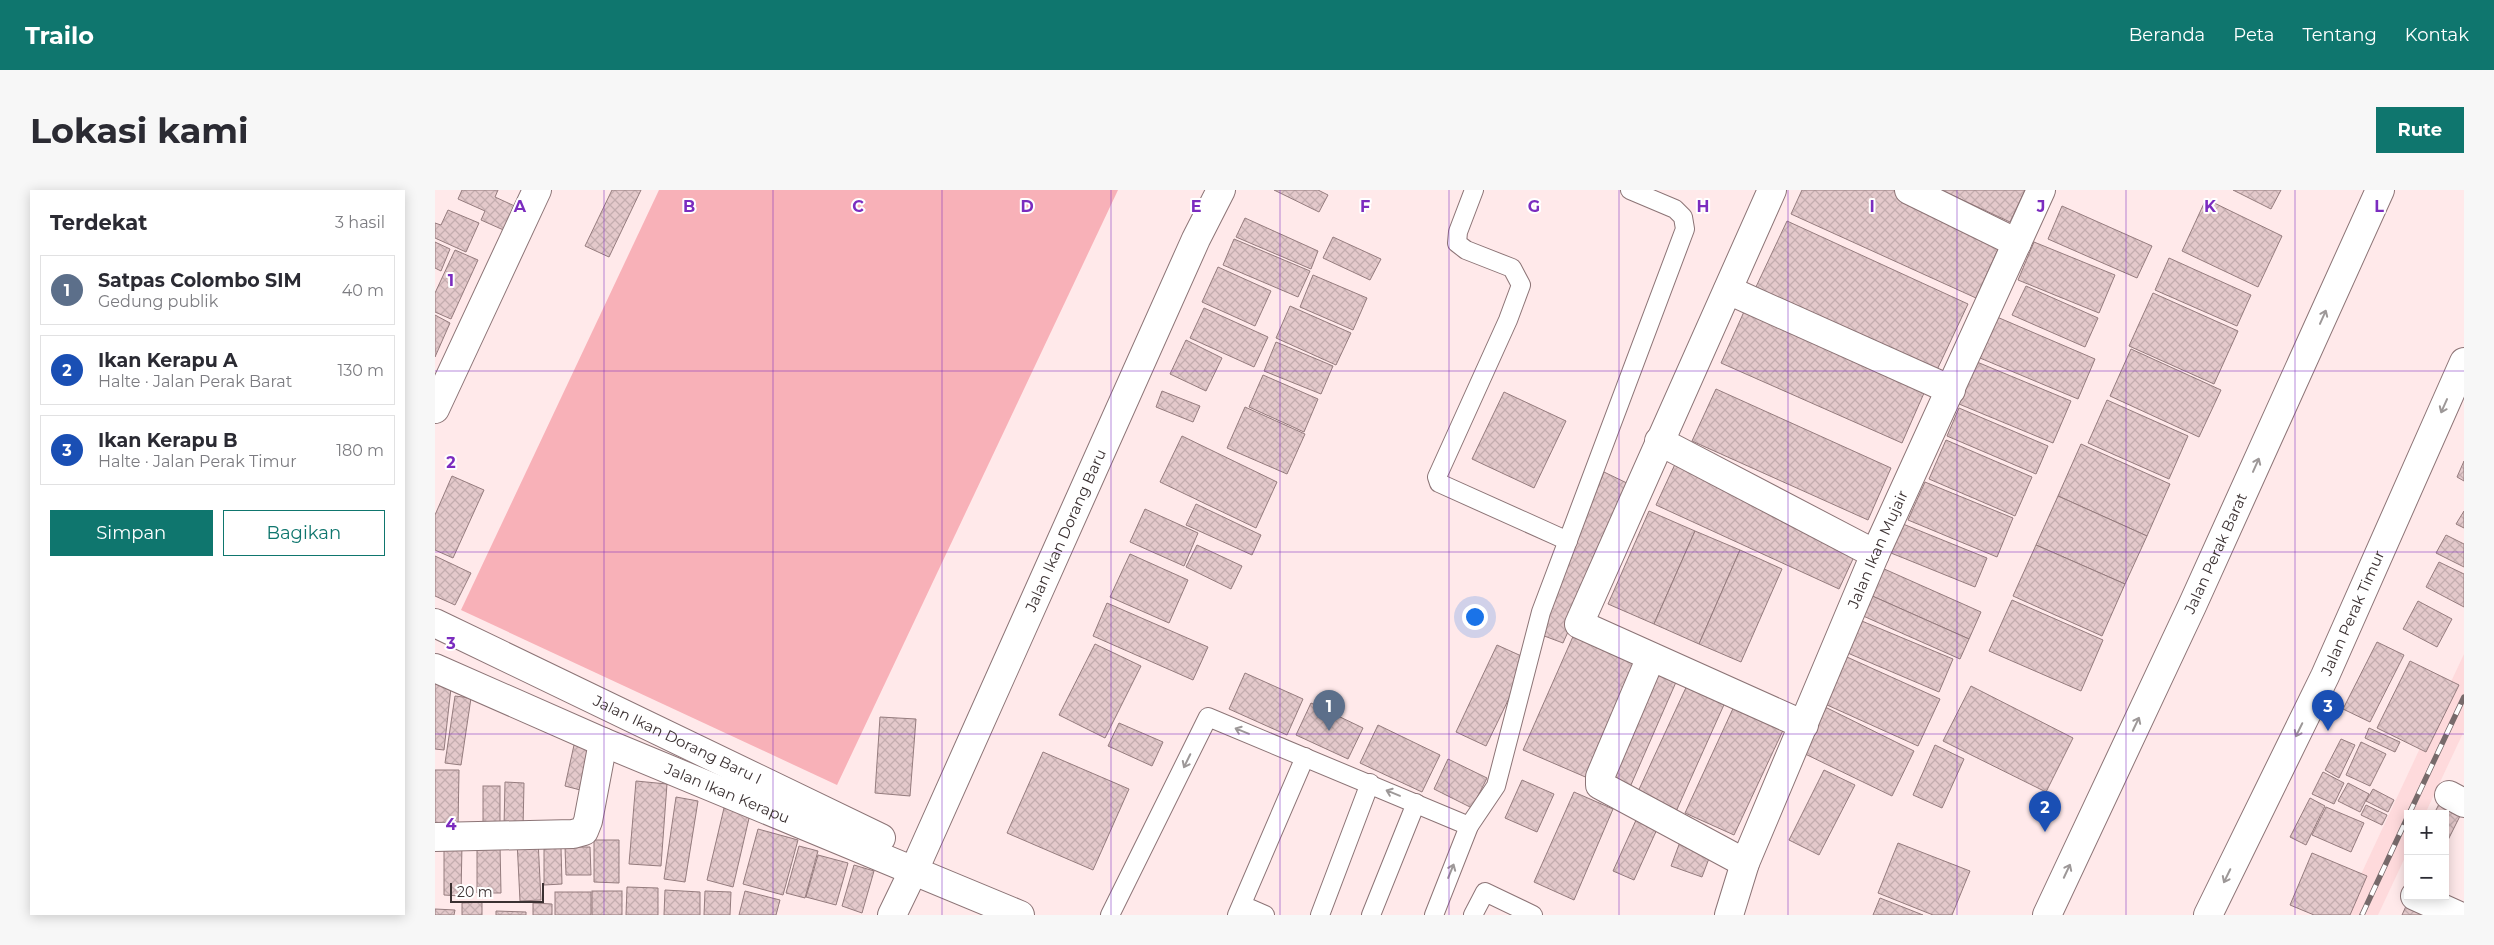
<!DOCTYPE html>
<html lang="id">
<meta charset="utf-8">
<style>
:root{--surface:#fff;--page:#f7f7f7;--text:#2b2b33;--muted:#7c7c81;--line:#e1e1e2;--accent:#0f766e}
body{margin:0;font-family:Montserrat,sans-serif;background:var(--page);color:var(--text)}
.controls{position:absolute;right:15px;bottom:15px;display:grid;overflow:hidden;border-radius:0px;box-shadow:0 2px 12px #0003}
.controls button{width:45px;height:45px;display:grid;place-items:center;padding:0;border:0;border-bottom:1px solid var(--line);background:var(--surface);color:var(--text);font:25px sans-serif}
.scale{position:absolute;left:15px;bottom:12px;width:94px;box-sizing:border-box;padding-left:5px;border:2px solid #3b3132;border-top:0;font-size:14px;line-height:18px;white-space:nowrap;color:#3b3132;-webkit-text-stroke:4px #fff;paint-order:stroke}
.you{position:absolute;left:1039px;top:426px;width:18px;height:18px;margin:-12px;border:4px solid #fff;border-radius:50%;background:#1a73e8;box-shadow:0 0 0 8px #1a73e833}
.badge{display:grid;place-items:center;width:32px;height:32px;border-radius:50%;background:var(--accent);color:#fff;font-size:16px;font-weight:700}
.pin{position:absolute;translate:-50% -41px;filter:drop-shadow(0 1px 2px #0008)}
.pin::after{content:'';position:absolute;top:26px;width:18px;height:15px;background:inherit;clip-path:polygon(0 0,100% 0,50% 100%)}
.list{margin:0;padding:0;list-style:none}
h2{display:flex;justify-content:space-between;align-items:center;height:65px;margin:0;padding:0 20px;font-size:21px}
h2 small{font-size:16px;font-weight:400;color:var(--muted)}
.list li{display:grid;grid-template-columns:32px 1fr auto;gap:15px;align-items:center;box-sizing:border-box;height:70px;margin:0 10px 10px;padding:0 10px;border:1px solid var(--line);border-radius:0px}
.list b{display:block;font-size:19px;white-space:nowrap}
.list p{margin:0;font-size:16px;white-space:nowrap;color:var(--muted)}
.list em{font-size:16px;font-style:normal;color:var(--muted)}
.actions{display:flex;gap:10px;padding:15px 20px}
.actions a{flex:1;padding:11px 0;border:1px solid var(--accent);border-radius:0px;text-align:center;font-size:18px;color:var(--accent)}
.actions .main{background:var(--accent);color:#fff}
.map{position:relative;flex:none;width:2029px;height:725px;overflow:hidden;border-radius:0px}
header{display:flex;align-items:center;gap:30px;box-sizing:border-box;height:70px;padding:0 25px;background:var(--accent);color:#fff}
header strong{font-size:24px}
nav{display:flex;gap:28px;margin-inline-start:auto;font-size:18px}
.intro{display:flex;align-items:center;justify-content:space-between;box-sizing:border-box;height:120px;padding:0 30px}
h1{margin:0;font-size:35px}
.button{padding:12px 22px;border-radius:0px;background:var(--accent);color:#fff;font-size:18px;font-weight:700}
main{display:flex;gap:30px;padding:0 30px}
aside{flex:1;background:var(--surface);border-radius:0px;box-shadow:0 2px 12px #0003}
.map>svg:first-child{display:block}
.built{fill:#fedadc}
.green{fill:#f8b1b8}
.building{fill:url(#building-cross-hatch);stroke:#957c7e}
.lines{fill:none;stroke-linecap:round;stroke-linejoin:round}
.lane-casing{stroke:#8c7476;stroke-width:20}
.street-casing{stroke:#8c7476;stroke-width:30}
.highway-casing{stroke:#8c7476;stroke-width:30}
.lane{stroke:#fff;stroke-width:18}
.street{stroke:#fff;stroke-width:28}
.highway{stroke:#fff;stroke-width:28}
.rail-casing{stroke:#776a6b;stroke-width:5.5}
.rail{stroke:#fff;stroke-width:4;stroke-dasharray:11;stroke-linecap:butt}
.oneway{stroke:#9d9898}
.grid{fill:none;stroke:#7b2cbf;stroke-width:1;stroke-opacity:0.55}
.labels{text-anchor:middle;stroke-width:4;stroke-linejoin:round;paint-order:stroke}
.street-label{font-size:15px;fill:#3b3132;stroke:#fff}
.grid-label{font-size:16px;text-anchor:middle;font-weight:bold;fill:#7b2cbf;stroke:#fff;stroke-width:4;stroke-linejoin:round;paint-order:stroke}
</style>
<header>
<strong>Trailo</strong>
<nav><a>Beranda</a><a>Peta</a><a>Tentang</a><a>Kontak</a></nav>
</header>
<div class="intro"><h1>Lokasi kami</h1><a class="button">Rute</a></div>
<main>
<aside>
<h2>Terdekat<small>3 hasil</small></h2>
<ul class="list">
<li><span class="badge" style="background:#5c6f8a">1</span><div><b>Satpas Colombo SIM</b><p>Gedung publik</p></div><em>40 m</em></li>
<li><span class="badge" style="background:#1a4fb4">2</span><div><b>Ikan Kerapu A</b><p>Halte · Jalan Perak Barat</p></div><em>130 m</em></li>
<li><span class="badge" style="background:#1a4fb4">3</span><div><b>Ikan Kerapu B</b><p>Halte · Jalan Perak Timur</p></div><em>180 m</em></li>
</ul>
<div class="actions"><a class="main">Simpan</a><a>Bagikan</a></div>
</aside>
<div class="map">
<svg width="2029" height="725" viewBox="0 0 2029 725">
<defs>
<pattern id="building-cross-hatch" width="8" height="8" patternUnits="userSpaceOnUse" patternTransform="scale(1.25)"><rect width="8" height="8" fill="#e4c9cb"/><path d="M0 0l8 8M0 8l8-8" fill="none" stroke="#c4adaf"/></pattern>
</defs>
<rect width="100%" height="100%" fill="#ffe9ea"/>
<path class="built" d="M2029,464V541L1990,624H1973V661L1943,725H1907Z"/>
<path class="green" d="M224,0H683L402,595L26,420Z"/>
<g class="building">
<path d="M27,0H63L60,7L84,18L73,42L46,30L50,21L23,9Z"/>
<path d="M177,0H206L174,67L150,56Z"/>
<path d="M839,0H883L893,5L884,22Z"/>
<path d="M1367,0H1470L1568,48L1541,108L1356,24Z"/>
<path d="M1506,0H1590L1575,32Z"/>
<path d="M1798,0H1846L1836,19Z"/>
<path d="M1771,9L1847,46L1823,97L1747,61Z"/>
<path d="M1627,16L1717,56L1702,88L1613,49Z"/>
<path d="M13,20L44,33L31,62L0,48V33L6,35Z"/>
<path d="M810,28L883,61L876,79L801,47Z"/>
<path d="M1352,31L1533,114L1501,182L1320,99Z"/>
<path d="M898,47L946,69L935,90L888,68Z"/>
<path d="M799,49L875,81L863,107L788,75Z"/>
<path d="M0,52L15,59L6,81L0,78Z"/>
<path d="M1599,52L1680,85L1664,123L1583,90Z"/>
<path d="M20,60L43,70L16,129L0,122V103Z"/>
<path d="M1734,68L1816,105L1802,136L1720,100Z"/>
<path d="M783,77L836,101L820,136L767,112Z"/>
<path d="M878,85L932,108L918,140L865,117Z"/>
<path d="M1591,96L1663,128L1650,157L1577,125Z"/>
<path d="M1718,103L1803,141L1779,194L1694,156Z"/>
<path d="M1312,115L1493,194L1467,253L1286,173Z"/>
<path d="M855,116L916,143L901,175L841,148Z"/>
<path d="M769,118L833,147L819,177L755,148Z"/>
<path d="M0,125L15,133L0,167Z"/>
<path d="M1562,127L1660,169L1643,209L1545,168Z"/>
<path d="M751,150L787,168L771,201L735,184Z"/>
<path d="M841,152L898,176L886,204L829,181Z"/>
<path d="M1696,159L1786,200L1764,247L1675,206Z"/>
<path d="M1542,172L1636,211L1618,253L1524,214Z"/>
<path d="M828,185L883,209L869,242L814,217Z"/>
<path d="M1281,199L1456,278L1433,330L1257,251Z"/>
<path d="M727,201L765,216L758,232L721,217Z"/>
<path d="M1069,202L1131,231L1099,298L1037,269Z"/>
<path d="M1672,210L1753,246L1734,289L1653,253Z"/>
<path d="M810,217L870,244L852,284L792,258Z"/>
<path d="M1524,218L1613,256L1601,284L1512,246Z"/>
<path d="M747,246L842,292L821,338L725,292Z"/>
<path d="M1511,250L1597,287L1580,326L1494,289Z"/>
<path d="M1646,254L1735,294L1712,346L1623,306Z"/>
<path d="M2029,271V291L2022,287Z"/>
<path d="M1241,272L1424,356L1404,399L1221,315Z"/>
<path d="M1169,282L1198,296L1128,453L1104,444Z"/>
<path d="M17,286L49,300L18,368L0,360V325Z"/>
<path d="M1490,292L1578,328L1562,367L1473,330Z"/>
<path d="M1623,306L1712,346L1690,394L1601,355Z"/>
<path d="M761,314L826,345L817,365L751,335Z"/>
<path d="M710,319L763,343L749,376L695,352Z"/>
<path d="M1214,321L1260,341L1219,434L1173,414Z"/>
<path d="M2029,321V338L2021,334Z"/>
<path d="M1468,334L1552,368L1540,397L1456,363Z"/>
<path d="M1260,341L1305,360L1264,454L1219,434Z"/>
<path d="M2011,345L2029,354V377L2001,363Z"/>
<path d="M762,355L807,376L796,399L751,377Z"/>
<path d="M1601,355L1690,394L1667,446L1578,406Z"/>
<path d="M1305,360L1347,379L1306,472L1264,454Z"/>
<path d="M695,364L753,390L734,433L675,407Z"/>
<path d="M0,366L36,383L20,415L0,406Z"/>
<path d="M2004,372L2029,384V417L1991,397Z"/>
<path d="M1447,378L1546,422L1534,449L1435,405Z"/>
<path d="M1435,405L1534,449L1525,469L1426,425Z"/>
<path d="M1577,410L1668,450L1646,501L1554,461Z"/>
<path d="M1983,411L2017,429L2002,457L1968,439Z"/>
<path d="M672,413L773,457L758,490L658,446Z"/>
<path d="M1422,429L1518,469L1504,502L1408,461Z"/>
<path d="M1140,442L1207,471L1155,589L1088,560Z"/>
<path d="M1942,452L1969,465L1935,532L1908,519Z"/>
<path d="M660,454L706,476L670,548L624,525Z"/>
<path d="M1062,455L1093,469L1051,556L1021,542Z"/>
<path d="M1403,463L1505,509L1483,556L1381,510Z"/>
<path d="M1975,471L2024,495L1991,562L1942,538Z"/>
<path d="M1225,474L1245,483L1192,604L1172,595Z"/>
<path d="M810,483L868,509L852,545L794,519Z"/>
<path d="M0,487L17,489L9,560L0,559Z"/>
<path d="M1254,491L1292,508L1239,626L1200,608Z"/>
<path d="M1536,496L1638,548L1611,602L1508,551Z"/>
<path d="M20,506L36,508L26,575L10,573Z"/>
<path d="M1301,512L1351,534L1299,645L1250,623Z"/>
<path d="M876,513L928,538L913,569L861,545Z"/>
<path d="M1386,515L1479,561L1457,606L1364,561Z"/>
<path d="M445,527L481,529L475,606L440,603Z"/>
<path d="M684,533L728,552L717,576L673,556Z"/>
<path d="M943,535L1005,565L987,602L925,573Z"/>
<path d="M1934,538L1965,552L1960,562L1930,548Z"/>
<path d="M1906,549L1920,555L1904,588L1890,580Z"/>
<path d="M1926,552L1951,564L1935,596L1911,585Z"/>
<path d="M139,555L163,561L153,602L130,596Z"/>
<path d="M1500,555L1529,569L1507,618L1478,605Z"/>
<path d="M608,562L694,599L658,680L572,643Z"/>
<path d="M1013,569L1052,588L1037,618L999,599Z"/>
<path d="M0,580H24L23,637H0Z"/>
<path d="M1389,580L1420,595L1384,665L1354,650Z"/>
<path d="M1888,582L1909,593L1899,614L1877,604Z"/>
<path d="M1087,590L1119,604L1102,642L1070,628Z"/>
<path d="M201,591L232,594L226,676L194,674Z"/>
<path d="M70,592L89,593L88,638L69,637Z"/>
<path d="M1913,593L1934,604L1925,622L1903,611Z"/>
<rect x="48" y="596" width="17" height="36"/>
<path d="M1938,599L1959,610L1953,622L1931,611Z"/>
<path d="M1139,602L1178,619L1139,710L1099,692Z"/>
<path d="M241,607L263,611L250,692L229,689Z"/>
<path d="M1875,608L1890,616L1871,655L1855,647Z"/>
<path d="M2004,614L2026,624L2010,656V624H1999Z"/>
<path d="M1931,615L1952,625L1947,635L1926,625Z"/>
<path d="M1891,617L1929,633L1916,662L1877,645Z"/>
<path d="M289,618L315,624L298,697L272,690Z"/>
<path d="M1202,628L1223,637L1199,690L1178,681Z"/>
<path d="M323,639L363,650L348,705L308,694Z"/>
<path d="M103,650L106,710L85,711L82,651Z"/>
<path d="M159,650H184V693L159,692Z"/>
<path d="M1245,652L1276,663L1267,687L1236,676Z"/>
<path d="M1463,653L1535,681L1517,725H1498L1443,703Z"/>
<path d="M9,654H27L26,706L9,705Z"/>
<path d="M42,655H65L66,703H42Z"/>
<path d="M364,656L383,661L370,708L351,703Z"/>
<path d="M130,657H155L156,685H131Z"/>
<path d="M126,658L127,694L109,695V659Z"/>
<path d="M1877,663L1932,686L1915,725H1879L1855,715Z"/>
<path d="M383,665L413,673L401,715L371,707Z"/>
<path d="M419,675L439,681L427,723L407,716Z"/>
<path d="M192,697L223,698V725H191Z"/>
<path d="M230,700L265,702V725H229Z"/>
<rect x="157" y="701" width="30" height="24"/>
<path d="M270,701L296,702L295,725H269Z"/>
<path d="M310,701L345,710L341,725H304Z"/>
<rect x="120" y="702" width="36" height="23"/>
<path d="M1445,708L1488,725H1438Z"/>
<path d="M47,712V725H27V713Z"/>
<path d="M98,713L117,714V725H98Z"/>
<path d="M1971,716L1989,724V725H1967Z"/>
<path d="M0,719L20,720L19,725H0Z"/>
<path d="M61,721L91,722V725H61Z"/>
</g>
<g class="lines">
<defs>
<g id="lane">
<path d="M1039,0L1023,42L1022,53L1031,60L1077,78L1086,95L1073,130L1002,287L1004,293L1133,351"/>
<path d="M807,715L830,725"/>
<path d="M675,725L773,527L1034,636"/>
<path d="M802,725L870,567"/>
<path d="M885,725L935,593"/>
<path d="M936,725L981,613"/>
<path d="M999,725L1034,636L1061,596L1106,422L1250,39L1248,27L1240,19L1195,0"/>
<path d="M1038,725L1050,702L1098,725"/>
</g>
<g id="street">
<path d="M1337,0L1144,434L1369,535"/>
<path d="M1474,0L1582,53"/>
<path d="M1293,100L1516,200"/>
<path d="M0,219L102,0"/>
<path d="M1224,251L1440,364"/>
<path id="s1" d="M0,433L446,648"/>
<path d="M1216,467L1165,587V595L1310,673"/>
<path id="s2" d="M0,478L168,552L585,725"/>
<path d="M2014,605L2029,613"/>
<path d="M0,647L138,644L149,641L153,631L168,552"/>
<path d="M1980,706L2022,725"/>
<path id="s3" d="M457,725L485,667L761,49L786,0"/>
<path id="s4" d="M1294,725L1310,673L1440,364L1606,0"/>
</g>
<g id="highway">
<path id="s5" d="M1612,725L1757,416L1945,0"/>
<path id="s6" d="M1773,725L1890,486L2029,172"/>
</g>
</defs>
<use href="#lane" class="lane-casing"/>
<use href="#street" class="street-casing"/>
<use href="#highway" class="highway-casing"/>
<use href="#lane" class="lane"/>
<use href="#street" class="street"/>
<use href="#highway" class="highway"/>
<defs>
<g id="rail">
<path d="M1974,624L2029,507"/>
<path d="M1927,725L1973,626"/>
</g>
</defs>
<use href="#rail" class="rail-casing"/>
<use href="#rail" class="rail"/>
</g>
<defs><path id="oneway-shaft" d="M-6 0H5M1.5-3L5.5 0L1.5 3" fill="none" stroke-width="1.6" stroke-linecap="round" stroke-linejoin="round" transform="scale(1.25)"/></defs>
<g class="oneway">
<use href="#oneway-shaft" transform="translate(1888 127) rotate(-66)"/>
<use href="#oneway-shaft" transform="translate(2009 216) rotate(114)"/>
<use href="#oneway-shaft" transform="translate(1821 275) rotate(-66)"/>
<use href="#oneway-shaft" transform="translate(1701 534) rotate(-65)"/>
<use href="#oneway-shaft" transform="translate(1864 540) rotate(116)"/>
<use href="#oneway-shaft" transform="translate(807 541) rotate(-158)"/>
<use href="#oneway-shaft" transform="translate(752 571) rotate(116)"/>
<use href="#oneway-shaft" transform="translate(958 603) rotate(-158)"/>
<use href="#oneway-shaft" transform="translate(1016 681) rotate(-68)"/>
<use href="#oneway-shaft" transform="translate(1632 681) rotate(-65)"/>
<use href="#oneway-shaft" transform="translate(1792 686) rotate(116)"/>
</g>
<path class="grid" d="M169,0V725M338,0V725M507,0V725M676,0V725M845,0V725M1014,0V725M1184,0V725M1353,0V725M1522,0V725M1691,0V725M1860,0V725M0,181H2029M0,362H2029M0,544H2029"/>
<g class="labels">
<g class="street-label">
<text dy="5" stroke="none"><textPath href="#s3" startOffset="422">Jalan Ikan Dorang Baru</textPath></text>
<text dy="5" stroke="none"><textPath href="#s4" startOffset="395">Jalan Ikan Mujair</textPath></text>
<text dy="5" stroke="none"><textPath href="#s5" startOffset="399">Jalan Perak Barat</textPath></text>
<text dy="5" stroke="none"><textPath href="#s6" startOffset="335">Jalan Perak Timur</textPath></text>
<text dy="5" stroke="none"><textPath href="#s1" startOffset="269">Jalan Ikan Dorang Baru I</textPath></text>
<text dy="5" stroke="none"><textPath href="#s2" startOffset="318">Jalan Ikan Kerapu</textPath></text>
</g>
</g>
<g class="grid-label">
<text x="85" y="22">A</text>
<text x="254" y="22">B</text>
<text x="423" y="22">C</text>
<text x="592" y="22">D</text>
<text x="761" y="22">E</text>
<text x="930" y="22">F</text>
<text x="1099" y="22">G</text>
<text x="1268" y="22">H</text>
<text x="1437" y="22">I</text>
<text x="1606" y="22">J</text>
<text x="1775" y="22">K</text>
<text x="1944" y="22">L</text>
<text x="16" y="96">1</text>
<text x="16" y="278">2</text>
<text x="16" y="459">3</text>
<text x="16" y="640">4</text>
</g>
</svg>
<div class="controls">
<button>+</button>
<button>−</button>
</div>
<div class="scale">20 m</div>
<div class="you"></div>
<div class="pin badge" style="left:894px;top:541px;background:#5c6f8a">1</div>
<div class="pin badge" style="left:1610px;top:642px;background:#1a4fb4">2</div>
<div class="pin badge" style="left:1893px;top:541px;background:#1a4fb4">3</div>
</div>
</main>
